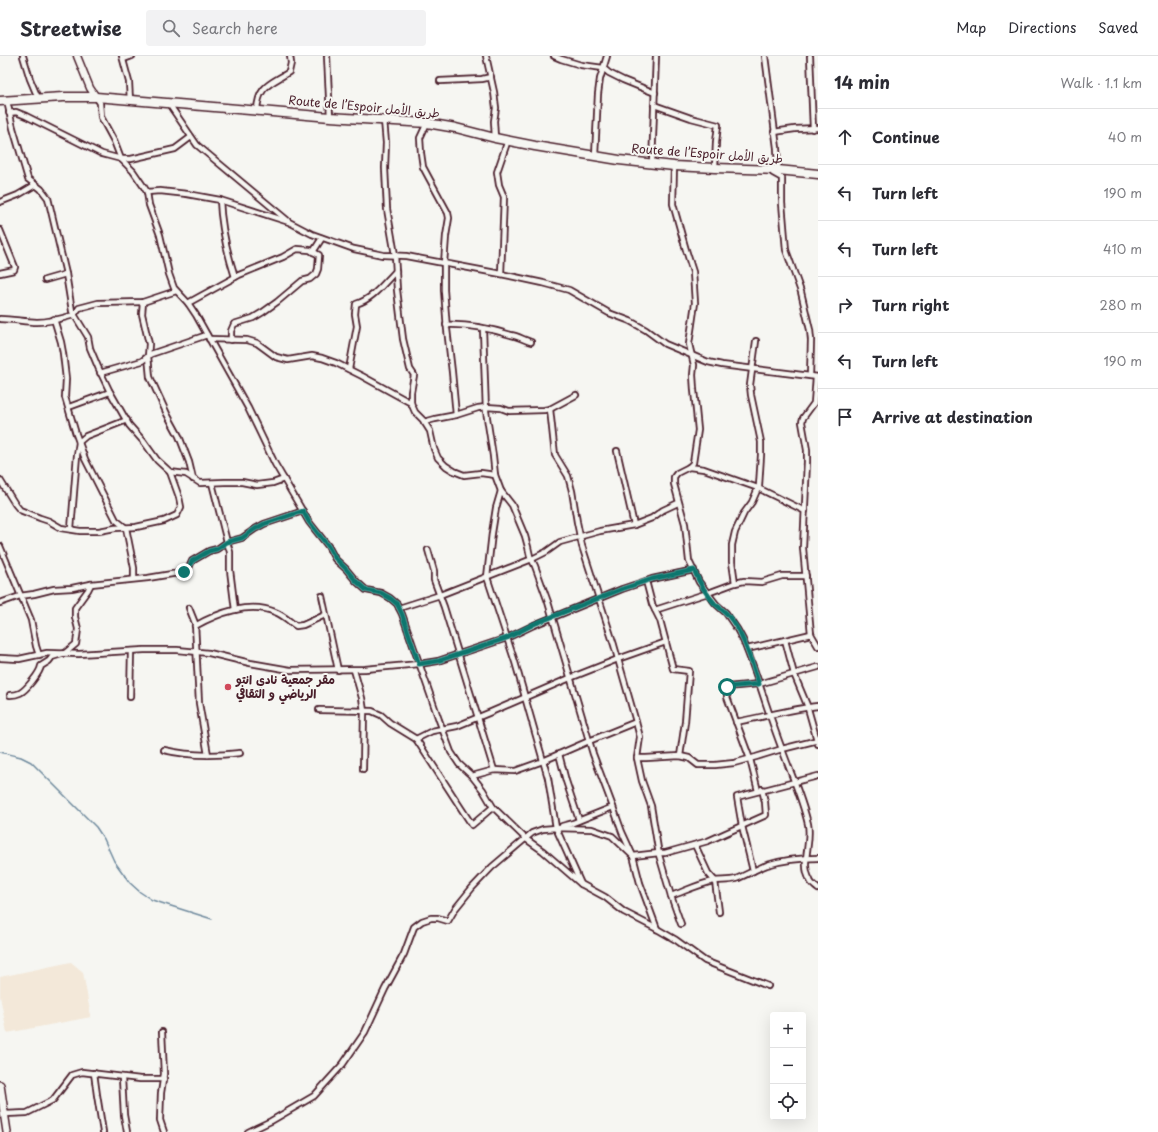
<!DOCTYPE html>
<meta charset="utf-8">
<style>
:root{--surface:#fff;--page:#f2f2f3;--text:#2b2b33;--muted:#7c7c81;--line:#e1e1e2}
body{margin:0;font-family:"Playpen Sans","Playpen Sans Arabic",sans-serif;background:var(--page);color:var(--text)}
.controls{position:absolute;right:12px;bottom:12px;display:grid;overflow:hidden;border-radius:4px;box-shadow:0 4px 16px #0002}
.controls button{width:36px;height:36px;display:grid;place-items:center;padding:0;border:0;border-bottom:1px solid var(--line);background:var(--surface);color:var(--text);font:20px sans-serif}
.stop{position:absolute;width:12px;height:12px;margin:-9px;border:3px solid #0f766e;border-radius:50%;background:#fff}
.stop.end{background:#0f766e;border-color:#fff;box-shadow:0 1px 4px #0008}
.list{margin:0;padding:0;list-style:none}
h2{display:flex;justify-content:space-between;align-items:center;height:52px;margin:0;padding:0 16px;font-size:17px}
h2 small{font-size:13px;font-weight:400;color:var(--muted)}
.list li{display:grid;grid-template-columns:26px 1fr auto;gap:12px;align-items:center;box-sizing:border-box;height:56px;padding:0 16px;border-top:1px solid var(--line)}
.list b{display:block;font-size:15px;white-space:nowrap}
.list em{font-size:13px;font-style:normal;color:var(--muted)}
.icon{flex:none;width:22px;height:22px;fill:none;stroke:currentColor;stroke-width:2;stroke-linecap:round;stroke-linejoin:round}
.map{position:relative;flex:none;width:818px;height:1076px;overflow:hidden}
header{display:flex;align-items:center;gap:24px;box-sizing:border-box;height:56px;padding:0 20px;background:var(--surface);border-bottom:1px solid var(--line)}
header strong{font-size:19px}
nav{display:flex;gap:22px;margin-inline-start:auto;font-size:14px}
.search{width:280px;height:36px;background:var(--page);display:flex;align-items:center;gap:10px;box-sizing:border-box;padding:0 14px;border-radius:4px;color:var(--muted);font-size:15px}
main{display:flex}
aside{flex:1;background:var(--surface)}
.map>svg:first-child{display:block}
.built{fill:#f3e8d9}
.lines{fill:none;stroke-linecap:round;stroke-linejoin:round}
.stream{stroke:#6f8a9e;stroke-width:1.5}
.street-casing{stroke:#4a1f2b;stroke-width:8}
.secondary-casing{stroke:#4a1f2b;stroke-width:9}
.primary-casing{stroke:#4a1f2b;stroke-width:10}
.highway-casing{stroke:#4a1f2b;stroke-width:11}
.street{stroke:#f6f6f2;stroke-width:4.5}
.secondary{stroke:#f6f6f2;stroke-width:6}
.primary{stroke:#f6f6f2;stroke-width:7}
.highway{stroke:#f6f6f2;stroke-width:8}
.route{stroke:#0f766e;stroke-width:5}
.poi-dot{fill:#d1495b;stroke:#f6f6f2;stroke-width:1.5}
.labels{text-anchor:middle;stroke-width:4;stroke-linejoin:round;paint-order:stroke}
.street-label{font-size:12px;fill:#4a1f2b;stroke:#f6f6f2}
.poi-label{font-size:12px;font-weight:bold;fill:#4a1f2b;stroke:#f6f6f2;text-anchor:start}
</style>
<header>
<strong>Streetwise</strong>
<div class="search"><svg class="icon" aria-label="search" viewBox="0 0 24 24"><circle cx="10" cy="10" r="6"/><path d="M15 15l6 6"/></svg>Search here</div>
<nav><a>Map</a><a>Directions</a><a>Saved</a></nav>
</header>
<main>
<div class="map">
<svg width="818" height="1076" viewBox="0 0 818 1076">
<rect width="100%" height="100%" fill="#f6f6f2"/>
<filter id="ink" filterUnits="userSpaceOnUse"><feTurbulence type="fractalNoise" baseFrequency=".025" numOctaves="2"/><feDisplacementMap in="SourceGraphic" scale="8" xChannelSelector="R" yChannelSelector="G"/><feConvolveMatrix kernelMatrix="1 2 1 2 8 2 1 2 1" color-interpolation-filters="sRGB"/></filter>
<g filter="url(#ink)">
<path class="built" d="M71,906L83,916L91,961L7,977L0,940V921Z"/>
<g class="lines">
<path class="stream" d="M0,696L21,701L31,706L96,771L104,783L114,805L130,827L140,836L152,844L212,863"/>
<defs>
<g id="street">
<path d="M23,0L30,23L38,42"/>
<path d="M122,0L129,26L130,45"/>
<path d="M327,0L330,61"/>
<path d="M486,0L494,36L496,52L494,65L495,82"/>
<path d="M554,0L561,3L581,9L603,12L609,17L623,24L655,37"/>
<path d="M765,0L777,92L778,114"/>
<path d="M810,0L813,73"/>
<path d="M124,3L132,0"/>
<path d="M440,25L482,23L491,21"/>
<path d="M96,41L100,47L101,61L114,85L121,103L133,115L144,131L147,136L149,149L160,179L169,218L174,232L188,247L196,259L248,352L275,408L309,466L328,490L335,503L346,513L356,525L366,534L381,537L390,542L397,548L402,558L439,664L451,696L459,708L472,720L483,734L493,751L526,783L543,795L581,828"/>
<path d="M169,48L197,89L287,164"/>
<path d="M654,49L691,62L718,69L716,86L715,112"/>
<path d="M257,55C258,29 271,28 289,16L291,7L290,0"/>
<path d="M9,57L16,56L26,60L102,98L121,103H131L175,93L191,81"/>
<path d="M384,64L386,87L385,112L387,153L395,199L397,234L403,283L410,313L414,319L411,336V347L415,356L423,364L430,375L434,393L438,402L446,410L454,415L464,419L481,417L495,419"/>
<path d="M427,67L420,82L421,97L423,111L430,124L448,157L449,162L446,180L444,208V234L447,273L452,316L456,359"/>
<path d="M774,76L795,73L818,72"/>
<path d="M595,100L598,38L600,23L607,0"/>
<path d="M652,108L656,0"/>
<path d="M674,110L673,148L686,194L693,216L695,247L689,288L694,309L693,319L694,334L698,374L693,407L689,411L677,417L674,421V428L685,468L689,505L699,526L716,548L726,557L737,573L743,584C758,620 768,657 782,693C791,718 802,742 808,768C812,787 800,807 810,824C811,828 815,830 818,833"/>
<path d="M771,114L773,117L782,122V147L786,194L801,236L810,274L811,284L810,320"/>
<path d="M147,136L160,135L187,138L220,144L289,166L312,178L354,193L383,199L406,200L501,218L543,227L569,234L609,257L630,265L646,274L665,288L708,306L722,309L818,321"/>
<path d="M220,144C221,170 227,196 235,221"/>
<path d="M0,146L18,139L35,129"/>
<path d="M0,174L15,211L14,214L0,217"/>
<path d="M313,196L322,182"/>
<path d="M501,218L504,141L499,129L497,116L508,84"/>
<path d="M45,224L66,218"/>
<path d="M143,246L142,258L149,288L148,300L150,321L167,358L179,380L189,406L193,423"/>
<path d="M188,247L239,219L283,201L297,193L310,194L319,199L318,213L316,218L310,223L302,225L277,246L263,256L253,262L234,268L231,275V284"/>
<path d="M0,263C13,263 25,266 37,266C48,266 64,262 74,259L79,252L98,247L143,246L176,235"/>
<path d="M54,263L61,286L63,297L66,323L65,341L76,378L85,403L116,464L126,472L134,512V523"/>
<path d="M446,269C467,268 491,273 511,279C518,280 524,284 531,286"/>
<path d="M483,273L486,355L493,400L495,419L501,435L512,449L525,480L528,491L530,500L535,510L548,546L593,698L613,751L622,776L633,800L640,827L657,873"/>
<path d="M209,283L247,284L257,287L276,301L288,304L312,300L322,302L336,307L362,320L411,347"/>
<path d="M349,313L357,270L355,258L356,248C373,243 384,227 396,215"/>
<path d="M100,317L142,305L151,298L207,279"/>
<path d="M816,321L814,347L803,362L802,366L807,394V406L803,492L811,578L818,590"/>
<path d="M69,351L110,336"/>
<path d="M550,353L555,399L568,420L572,435L577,466L582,490L614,589L636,666L640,681L637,702L642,725L651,750L659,799L671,840L681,868"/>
<path d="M424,366L435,363L456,359L478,352L486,351L501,352L509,355L544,354L550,353L576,339"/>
<path d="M617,395L634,469"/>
<path d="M689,411L704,413L758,432L805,455"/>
<path d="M170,416L186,418L200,427L225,426H242L257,429L273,427L284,423"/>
<path d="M0,424L15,448L20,454L40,462L49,465L61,472L80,475H99L115,472L136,471L164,465L177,459L181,451L179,441L170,416L157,404L144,386L129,369L109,334L98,311L90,292L88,281L72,255L66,218L48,142L41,133L28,123L13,72L7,45"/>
<path d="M501,435L496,452L492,477L487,521L515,606L548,722L556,772L581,828L605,841L624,856L657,873L676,884L705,905L768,930"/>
<path d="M71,473L77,399L79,386L86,380L127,364"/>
<path d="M0,490L31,564L36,590L39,599"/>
<path d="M428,494L434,515V524L444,551L494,714"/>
<path d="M646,525L652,548L660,564L673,613L689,615L685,666L680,700"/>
<path d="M735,527L732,506V489L735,476L744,457L752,446L759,430L761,399V386L751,339L750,329L756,285"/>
<path d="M322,540L338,614"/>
<path d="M0,547L20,540L34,538L54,533L72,532L91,528L148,522L184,516L188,514L192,505L209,495L217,493L227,486L212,427"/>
<path d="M189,552L195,567L199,647L208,699"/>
<path d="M399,552L440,539L532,503L546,496L560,486L600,475L634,469L652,462L663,454L678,447"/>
<path d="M235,554L230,514V496L227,486L242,482L255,473L264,468L303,455"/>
<path d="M655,554L708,537L735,527L744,525L762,526L782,520H806"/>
<path d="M195,570C218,557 250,545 275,556C283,559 289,565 296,570L303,569L325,559"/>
<path d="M785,584L794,618L807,649L818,688"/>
<path d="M747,593L811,578"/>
<path d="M0,602L19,603L47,597L79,598L144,594H177L209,597L250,607L290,614L365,613L419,608L438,605L507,582L534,569L622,533L652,523L694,514"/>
<path d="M354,614L362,642L364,655L363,713"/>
<path d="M10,639C13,639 18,638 20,637C26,634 40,617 41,610L49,605L52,601L65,597L76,588L78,573L75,561V552L88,534L91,528"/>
<path d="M130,641L131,595"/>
<path d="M319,654L372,655L381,659L390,667L416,683L472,769L493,751"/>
<path d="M736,666C764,661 790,653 818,650"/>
<path d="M416,683L432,675L457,670L491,656L570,622L618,603L666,586"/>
<path d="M164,694C189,700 215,700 240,697"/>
<path d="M559,698L566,725L579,764"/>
<path d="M637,702H646L680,700L689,702L698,709H715L734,707L756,701L782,693L818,684"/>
<path d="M472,720L494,714L515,715L543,705L589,685L636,666"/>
<path d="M758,735L750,703L727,641V631L759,628L818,611"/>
<path d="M562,770L573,767L613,751"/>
<path d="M695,789L708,817L715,825L719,856"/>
<path d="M753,815L742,770L737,741L818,720"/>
<path d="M671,840C685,835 699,828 714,825C721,824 729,825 736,823C746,819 756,813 767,809C783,804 800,802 818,802"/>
<path d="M162,976L164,1018L161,1037L160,1064L164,1076"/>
<path d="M94,1017L97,1039L103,1076"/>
<path d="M122,1022L124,1059L127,1076"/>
<path d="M5,1058L27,1057L53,1044L72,1019L82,1016L140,1023H164"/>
<path d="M248,1076L271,1065L314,1040L343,1008L365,976L385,933L404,898L414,871L422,865L431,862H438L448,865L455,853L472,832L492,811L532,777L543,773L556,772L592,773L612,780L633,800L659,797H665L708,785L766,759L765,746L762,733"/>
</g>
<path id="secondary" d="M77,0L90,32L96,41"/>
<path id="primary" d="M0,1029L7,1076"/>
<path id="highway" d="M0,45L63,41H96L330,61L427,67L456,72L495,82L535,90L619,104L674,110L715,112L778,114L818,118"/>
</defs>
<use href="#street" class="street-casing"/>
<use href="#secondary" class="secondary-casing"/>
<use href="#primary" class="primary-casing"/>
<use href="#highway" class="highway-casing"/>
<use href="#street" class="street"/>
<use href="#secondary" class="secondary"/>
<use href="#primary" class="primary"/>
<use href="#highway" class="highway"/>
</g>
</g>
<g class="lines" filter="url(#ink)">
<path class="route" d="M184,516L188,514L192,505L209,495L217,493L227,486L242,482L255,473L264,468L303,455L309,466L328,490L335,502L346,513L356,525L366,534L381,537L390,542L397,548L402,558L419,608L438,605L507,582L534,568L622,533L652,523L694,514C699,526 706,538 715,548C719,551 723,554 727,558C744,578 751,604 759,628L727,631"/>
</g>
<circle class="poi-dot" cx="228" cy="631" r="4"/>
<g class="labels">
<g class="street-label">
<text transform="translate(364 51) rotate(5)" y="4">Route de l’Espoir طريق الأمل</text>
<text transform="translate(707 98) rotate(4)" y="4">Route de l’Espoir طريق الأمل</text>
</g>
<g class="poi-label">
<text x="236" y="628">مقر جمعية نادي انتو<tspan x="236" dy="14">الرياضي و الثقافي</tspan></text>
</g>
</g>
</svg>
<div class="controls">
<button>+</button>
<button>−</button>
<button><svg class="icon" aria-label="locate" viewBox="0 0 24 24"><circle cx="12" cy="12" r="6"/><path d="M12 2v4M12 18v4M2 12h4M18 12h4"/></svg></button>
</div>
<div class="stop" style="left:727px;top:631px"></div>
<div class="stop end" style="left:184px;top:516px"></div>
</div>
<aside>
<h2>14 min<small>Walk · 1.1 km</small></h2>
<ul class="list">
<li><svg class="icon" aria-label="ahead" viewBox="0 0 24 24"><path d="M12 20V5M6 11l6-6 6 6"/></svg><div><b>Continue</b></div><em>40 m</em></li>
<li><svg class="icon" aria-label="left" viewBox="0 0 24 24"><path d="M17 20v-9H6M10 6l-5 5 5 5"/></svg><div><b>Turn left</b></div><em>190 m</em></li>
<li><svg class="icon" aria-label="left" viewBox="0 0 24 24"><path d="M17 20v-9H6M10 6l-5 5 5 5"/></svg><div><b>Turn left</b></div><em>410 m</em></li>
<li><svg class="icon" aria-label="right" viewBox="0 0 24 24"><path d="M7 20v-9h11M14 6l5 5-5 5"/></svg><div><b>Turn right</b></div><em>280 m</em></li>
<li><svg class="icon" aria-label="left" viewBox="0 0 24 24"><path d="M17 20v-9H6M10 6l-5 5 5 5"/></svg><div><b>Turn left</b></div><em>190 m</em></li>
<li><svg class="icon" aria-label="arrive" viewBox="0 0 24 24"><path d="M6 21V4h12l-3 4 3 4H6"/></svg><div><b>Arrive at destination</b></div></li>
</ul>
</aside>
</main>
